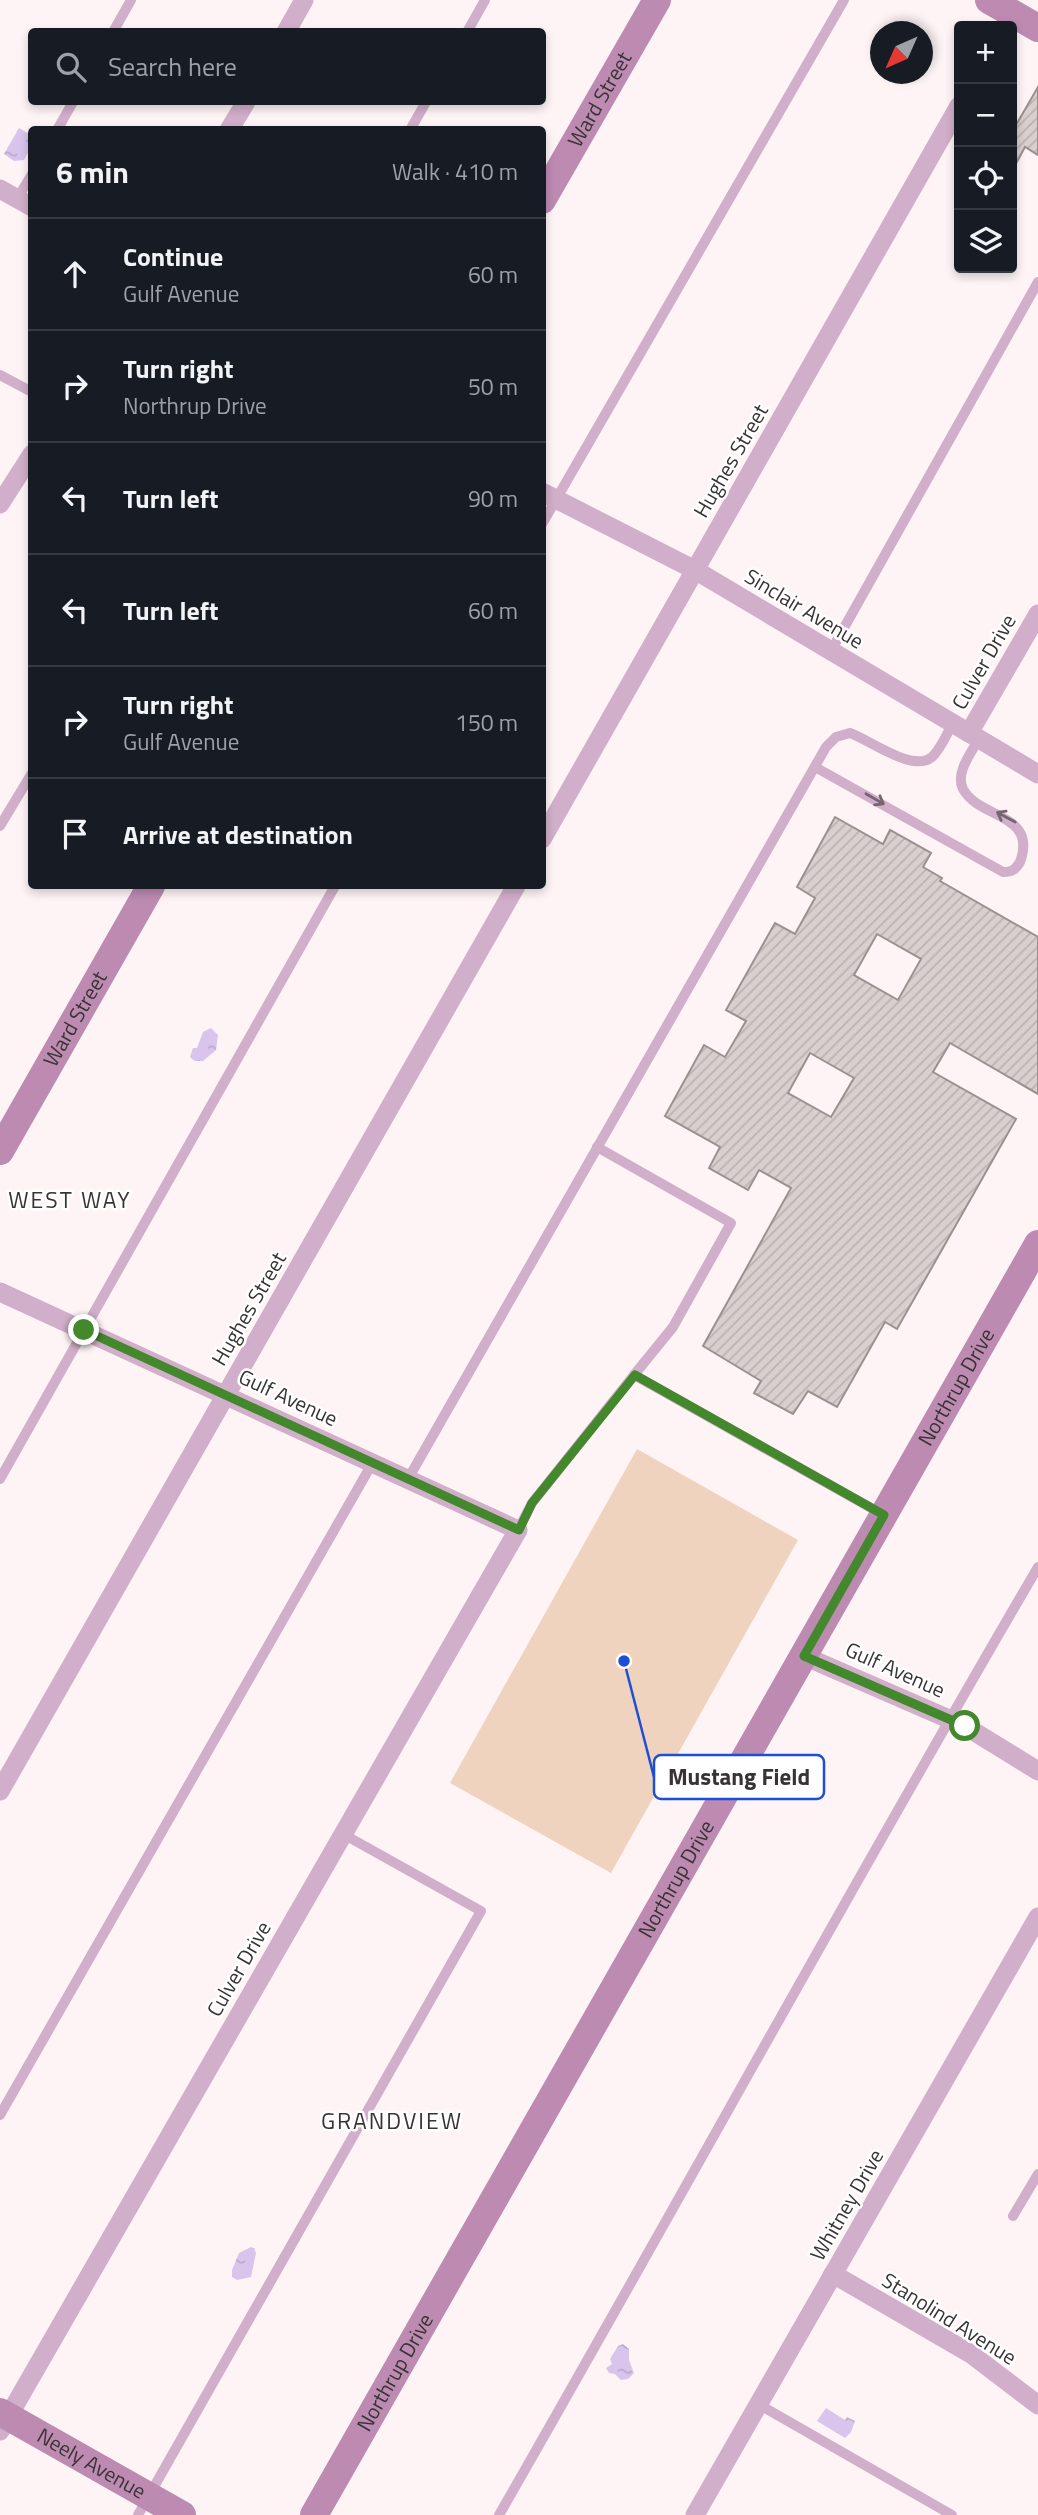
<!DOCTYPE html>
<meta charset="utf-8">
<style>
:root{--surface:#171b24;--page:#20242c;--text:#f1f3f6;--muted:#9ea1a6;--line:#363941}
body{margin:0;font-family:"Titillium Web",sans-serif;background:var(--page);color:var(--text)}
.controls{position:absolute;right:21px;top:21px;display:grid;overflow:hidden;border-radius:7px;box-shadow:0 4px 10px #0003}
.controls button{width:63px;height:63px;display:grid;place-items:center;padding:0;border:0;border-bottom:2px solid var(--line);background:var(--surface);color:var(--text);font:35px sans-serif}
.compass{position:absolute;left:870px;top:21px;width:63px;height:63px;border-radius:50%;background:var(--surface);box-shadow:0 4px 10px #0003;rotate:225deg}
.stop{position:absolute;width:21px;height:21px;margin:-16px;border:5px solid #43882d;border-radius:50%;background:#fff}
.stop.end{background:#43882d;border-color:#fff;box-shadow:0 2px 7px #0008}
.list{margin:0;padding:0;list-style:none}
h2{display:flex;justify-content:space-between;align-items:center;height:91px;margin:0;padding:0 28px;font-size:30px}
h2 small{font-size:23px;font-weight:400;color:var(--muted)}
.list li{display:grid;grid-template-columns:46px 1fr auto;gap:21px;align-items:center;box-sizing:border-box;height:112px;padding:0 28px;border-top:2px solid var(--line)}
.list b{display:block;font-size:26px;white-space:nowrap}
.list p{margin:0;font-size:23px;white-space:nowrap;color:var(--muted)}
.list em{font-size:23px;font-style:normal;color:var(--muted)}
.icon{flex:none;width:38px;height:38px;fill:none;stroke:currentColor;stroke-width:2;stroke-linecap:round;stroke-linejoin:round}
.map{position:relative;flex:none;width:1038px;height:2515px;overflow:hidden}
.search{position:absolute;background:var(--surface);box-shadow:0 4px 10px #0003;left:28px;top:28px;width:518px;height:77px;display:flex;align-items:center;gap:18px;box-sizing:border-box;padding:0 24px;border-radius:7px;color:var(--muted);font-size:26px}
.panel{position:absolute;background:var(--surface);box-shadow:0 4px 10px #0003;left:28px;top:126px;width:518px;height:763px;border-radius:7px}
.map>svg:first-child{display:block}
.garden{fill:#f0d3bf}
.water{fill:url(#water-ripples)}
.building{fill:url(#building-hatch);stroke:#9a918f;stroke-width:2;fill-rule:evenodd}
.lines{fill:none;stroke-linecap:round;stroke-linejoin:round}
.lane{stroke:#d1aec9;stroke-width:10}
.street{stroke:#d1aec9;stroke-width:19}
.secondary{stroke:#bd8ab2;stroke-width:28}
.oneway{stroke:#756570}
.route{stroke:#43882d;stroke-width:9}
.labels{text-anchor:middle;stroke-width:5;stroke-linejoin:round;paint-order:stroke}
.street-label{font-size:21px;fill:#383435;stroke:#fff}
.neighbourhood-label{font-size:23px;letter-spacing:2px;fill:#383435;stroke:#fff}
.leader{fill:none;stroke:#1d4ed8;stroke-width:2.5}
.callout-dot{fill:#1d4ed8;stroke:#fff;stroke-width:2.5}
.callout{fill:#fff;stroke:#1d4ed8;stroke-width:2.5}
.callout-label{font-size:23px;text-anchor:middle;font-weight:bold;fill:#383435}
</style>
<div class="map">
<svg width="1038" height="2515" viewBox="0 0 1038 2515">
<defs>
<pattern id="water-ripples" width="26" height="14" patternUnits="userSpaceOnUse" patternTransform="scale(1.75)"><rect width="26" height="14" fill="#d8c4ed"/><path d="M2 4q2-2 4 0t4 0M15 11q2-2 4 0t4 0" fill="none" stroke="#baa9cc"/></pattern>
<pattern id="building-hatch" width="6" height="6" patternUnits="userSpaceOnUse" patternTransform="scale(1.75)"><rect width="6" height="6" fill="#d9cfce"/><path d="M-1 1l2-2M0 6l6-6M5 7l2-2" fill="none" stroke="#bbb2b2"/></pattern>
</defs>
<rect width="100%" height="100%" fill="#fef4f6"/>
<path class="garden" d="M637,1449L798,1540L611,1873L450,1783Z"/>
<g class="water">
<path d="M19,128L31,135V147L24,160L14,161L4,154Z"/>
<path d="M211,1028L218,1035L216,1050L203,1061H195L190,1057L193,1048H197L203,1032Z"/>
<path d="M251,2247L254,2248L256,2253L251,2277L237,2280L232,2277V2270L239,2253Z"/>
<path d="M623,2344L629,2349V2360L634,2373L628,2379L621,2380L615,2374L609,2373L606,2368L612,2364L610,2359L618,2346Z"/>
<path d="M826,2408L845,2420L847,2417L855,2421L851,2432L845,2438L817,2421Z"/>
</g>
<g class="building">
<path d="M1038,87V155L1025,147L1012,171V132Z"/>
<path d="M835,817L883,844L890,830L931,853L923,867L942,878L940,881L1038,937V1094L950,1043L933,1072L1016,1119L897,1329L885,1322L837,1407L808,1391L793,1414L754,1393L761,1381L703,1346L791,1188L759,1170L748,1190L709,1168L720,1147L665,1116L704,1045L725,1057L746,1021L726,1010L775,923L795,934L815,898L797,887ZM877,934L921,959L898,1000L854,975ZM810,1053L854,1078L831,1117L788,1093Z"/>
</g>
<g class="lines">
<g class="lane">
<path d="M113,32L131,0"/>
<path d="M467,32L485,0"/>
<path d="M57,130L73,102"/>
<path d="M410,130L426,102"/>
<path d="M17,199L32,174"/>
<path d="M0,375L32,392"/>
<path d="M542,524L844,0"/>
<path d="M831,651L1038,282"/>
<path d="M815,767L1003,872C1012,872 1015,870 1020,862C1038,813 979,819 963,789C955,773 971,753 979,739"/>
<path d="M0,826L32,773"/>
<path d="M597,1147L731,1223L673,1327L634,1375"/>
<path d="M0,1479L335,886"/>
<path d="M408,1479L826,747L836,737L850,733C870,740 913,773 932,757C941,749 947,733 953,723"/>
<path d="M518,1530L532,1503L634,1375L880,1513"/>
<path d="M0,2115L373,1462"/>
<path d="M1013,2216L1038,2174"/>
<path d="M758,2404L952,2515"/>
<path d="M138,2515L481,1911L343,1834"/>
<path d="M499,2515C680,2200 854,1881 1038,1567"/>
</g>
<g class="street">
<path d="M286,32L304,0"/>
<path d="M229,130L246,102"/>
<path d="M0,189L32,207"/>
<path d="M542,492L695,570L1038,774"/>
<path d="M0,504L32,454"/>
<path d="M969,733L1038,614"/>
<path d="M542,839L959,106"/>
<path d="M0,1292L518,1530L0,2431"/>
<path d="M804,1656L965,1726L1038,1771"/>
<path d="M0,1791L516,886"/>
<path d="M833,2274L971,2354L1038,2405"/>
<path d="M695,2515L1038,1917"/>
</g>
<g class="secondary">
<path d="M989,0L1038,28"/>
<path id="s1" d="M542,200L657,0"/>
<path id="s2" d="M0,1151L151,886"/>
<path id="s3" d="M0,2412L182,2515"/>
<path id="s4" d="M314,2515L1038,1244"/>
</g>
</g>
<defs><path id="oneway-shaft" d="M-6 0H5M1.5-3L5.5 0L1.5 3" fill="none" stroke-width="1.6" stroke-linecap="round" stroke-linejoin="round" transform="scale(1.75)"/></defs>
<g class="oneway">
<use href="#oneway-shaft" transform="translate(875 799) rotate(30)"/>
<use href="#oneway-shaft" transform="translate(1006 817) rotate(-152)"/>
</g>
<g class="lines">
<path class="route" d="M84,1330L519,1530L532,1503L635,1375L884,1515L804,1656L965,1726"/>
</g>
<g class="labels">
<g class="street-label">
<text dy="7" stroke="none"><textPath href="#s1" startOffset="116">Ward Street</textPath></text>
<text transform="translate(731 461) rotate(-60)" y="7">Hughes Street</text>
<text transform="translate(804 609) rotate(31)" y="7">Sinclair Avenue</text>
<text transform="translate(984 662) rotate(-60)" y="7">Culver Drive</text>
<text dy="7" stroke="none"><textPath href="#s2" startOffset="152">Ward Street</textPath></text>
<text transform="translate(249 1309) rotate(-60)" y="7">Hughes Street</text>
<text dy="7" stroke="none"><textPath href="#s4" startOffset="1298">Northrup Drive</textPath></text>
<text transform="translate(288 1398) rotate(25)" y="7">Gulf Avenue</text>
<text transform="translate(895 1670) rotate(24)" y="7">Gulf Avenue</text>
<text dy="7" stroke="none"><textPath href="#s4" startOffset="732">Northrup Drive</textPath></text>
<text transform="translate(239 1969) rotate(-60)" y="7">Culver Drive</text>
<text transform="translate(847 2205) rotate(-60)" y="7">Whitney Drive</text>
<text transform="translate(949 2319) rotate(32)" y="7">Stanolind Avenue</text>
<text dy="7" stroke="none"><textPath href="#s4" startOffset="164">Northrup Drive</textPath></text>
<text dy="7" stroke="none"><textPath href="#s3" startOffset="105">Neely Avenue</textPath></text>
</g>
<g class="neighbourhood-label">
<text x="70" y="1208">WEST WAY</text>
<text x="392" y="2129">GRANDVIEW</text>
</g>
</g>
<path class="leader" d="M624 1661L654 1777"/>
<circle class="callout-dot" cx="624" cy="1661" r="7"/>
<rect class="callout" x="654" y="1755" width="170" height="44" rx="7"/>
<g class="callout-label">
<text x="739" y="1785">Mustang Field</text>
</g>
</svg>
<div class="controls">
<button>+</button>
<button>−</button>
<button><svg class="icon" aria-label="locate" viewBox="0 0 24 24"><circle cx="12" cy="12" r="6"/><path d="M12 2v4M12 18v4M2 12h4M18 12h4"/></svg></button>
<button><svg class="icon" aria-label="layers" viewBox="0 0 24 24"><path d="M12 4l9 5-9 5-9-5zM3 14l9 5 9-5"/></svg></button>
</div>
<svg class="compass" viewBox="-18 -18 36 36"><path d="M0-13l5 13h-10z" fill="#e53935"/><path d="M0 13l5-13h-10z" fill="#9ea1a6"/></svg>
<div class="stop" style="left:965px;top:1726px"></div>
<div class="stop end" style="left:84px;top:1330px"></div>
<div class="search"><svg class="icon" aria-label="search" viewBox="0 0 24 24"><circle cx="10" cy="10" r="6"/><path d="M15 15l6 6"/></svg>Search here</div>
<section class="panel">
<h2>6 min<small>Walk · 410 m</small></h2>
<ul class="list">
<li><svg class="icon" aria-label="ahead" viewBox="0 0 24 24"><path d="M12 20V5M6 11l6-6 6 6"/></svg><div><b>Continue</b><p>Gulf Avenue</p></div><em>60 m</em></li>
<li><svg class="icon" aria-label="right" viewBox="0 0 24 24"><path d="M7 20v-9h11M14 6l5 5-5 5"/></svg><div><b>Turn right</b><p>Northrup Drive</p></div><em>50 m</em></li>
<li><svg class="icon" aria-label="left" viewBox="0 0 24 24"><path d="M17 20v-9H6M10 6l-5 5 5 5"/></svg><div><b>Turn left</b></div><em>90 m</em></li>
<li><svg class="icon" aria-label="left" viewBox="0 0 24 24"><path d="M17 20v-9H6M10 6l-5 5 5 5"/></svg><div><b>Turn left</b></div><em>60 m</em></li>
<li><svg class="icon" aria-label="right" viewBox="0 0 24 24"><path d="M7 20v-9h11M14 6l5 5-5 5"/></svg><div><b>Turn right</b><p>Gulf Avenue</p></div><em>150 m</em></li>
<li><svg class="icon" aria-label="arrive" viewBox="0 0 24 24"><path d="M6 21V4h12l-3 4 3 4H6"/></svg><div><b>Arrive at destination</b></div></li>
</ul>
</section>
</div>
